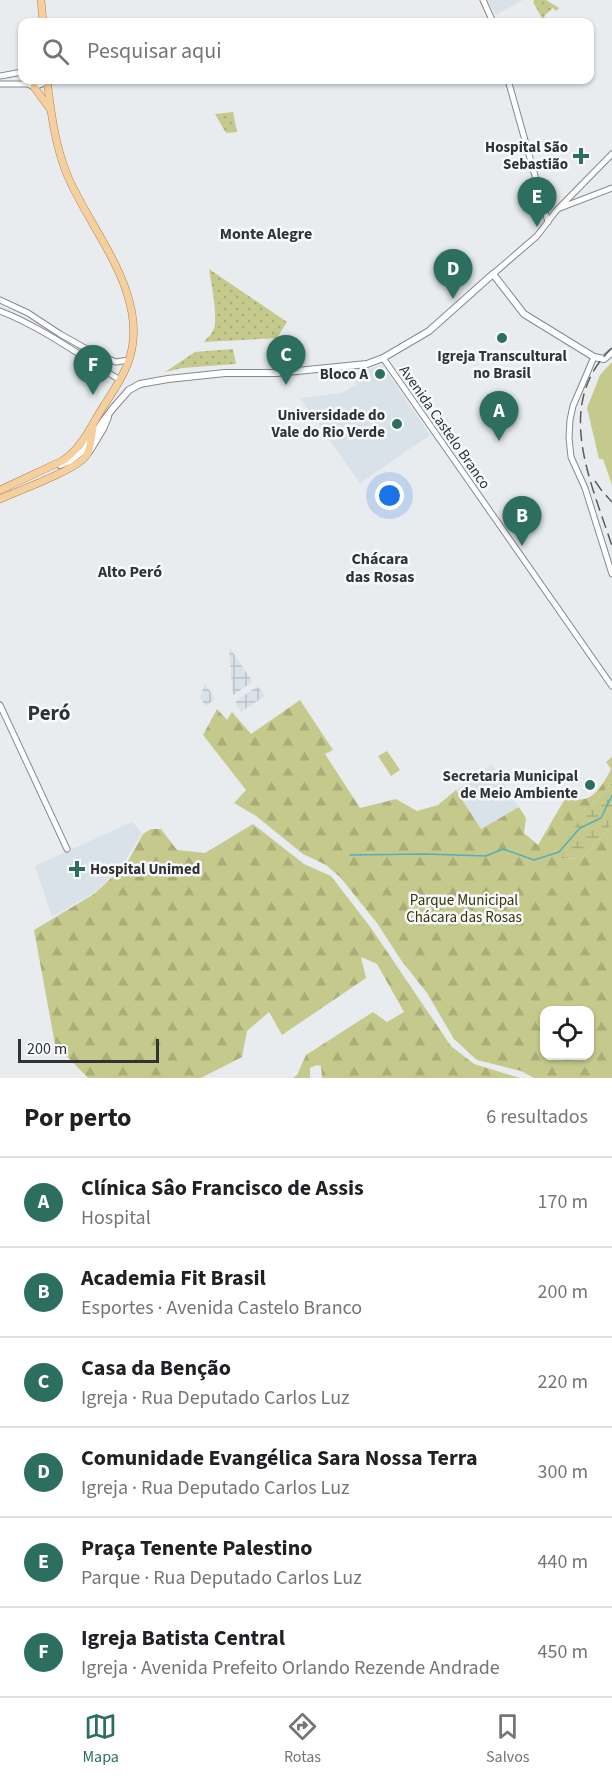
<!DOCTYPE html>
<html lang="pt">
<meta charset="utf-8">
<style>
:root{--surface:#fff;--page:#f2f2f2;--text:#202124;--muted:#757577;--line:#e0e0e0;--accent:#2c6f61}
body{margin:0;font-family:"Source Sans 3",sans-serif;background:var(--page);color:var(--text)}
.controls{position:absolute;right:18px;bottom:18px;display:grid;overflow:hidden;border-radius:12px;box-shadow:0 2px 4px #0004}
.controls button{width:54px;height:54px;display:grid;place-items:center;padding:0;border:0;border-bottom:2px solid var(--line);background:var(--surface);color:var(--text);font:30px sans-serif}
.scale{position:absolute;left:18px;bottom:15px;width:141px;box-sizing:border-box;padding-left:6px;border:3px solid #313233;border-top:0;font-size:16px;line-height:21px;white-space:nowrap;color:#313233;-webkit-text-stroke:4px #f7f9fc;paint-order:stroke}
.you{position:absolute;left:390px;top:496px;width:21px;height:21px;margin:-15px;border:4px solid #fff;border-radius:50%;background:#1a73e8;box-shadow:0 0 0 9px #1a73e833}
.badge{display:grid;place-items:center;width:39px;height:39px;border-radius:50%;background:var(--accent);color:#fff;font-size:20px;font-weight:700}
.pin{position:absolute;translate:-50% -50px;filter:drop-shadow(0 2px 3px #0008)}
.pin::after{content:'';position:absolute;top:32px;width:21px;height:18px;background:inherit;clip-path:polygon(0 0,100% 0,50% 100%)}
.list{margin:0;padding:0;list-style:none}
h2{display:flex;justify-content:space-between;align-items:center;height:78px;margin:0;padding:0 24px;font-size:26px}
h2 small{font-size:20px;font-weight:400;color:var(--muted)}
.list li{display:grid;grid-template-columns:39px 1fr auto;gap:18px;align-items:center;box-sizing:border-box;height:90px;padding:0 24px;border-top:2px solid var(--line)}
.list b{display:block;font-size:22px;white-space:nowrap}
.list p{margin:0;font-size:20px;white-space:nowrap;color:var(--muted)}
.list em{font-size:20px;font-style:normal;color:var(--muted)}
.icon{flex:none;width:33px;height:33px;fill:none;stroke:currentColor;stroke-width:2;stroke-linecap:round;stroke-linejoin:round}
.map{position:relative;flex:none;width:612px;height:1078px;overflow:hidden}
.search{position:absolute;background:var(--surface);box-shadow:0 2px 4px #0004;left:18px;right:18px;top:18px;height:66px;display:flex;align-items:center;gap:15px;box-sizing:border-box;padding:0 21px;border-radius:12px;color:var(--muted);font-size:22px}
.sheet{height:618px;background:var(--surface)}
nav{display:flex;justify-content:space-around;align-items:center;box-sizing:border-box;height:84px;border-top:2px solid var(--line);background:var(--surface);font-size:16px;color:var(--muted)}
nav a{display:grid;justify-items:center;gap:3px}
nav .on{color:var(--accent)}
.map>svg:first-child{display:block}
.built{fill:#d9e1e9}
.industrial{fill:url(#industrial-grid)}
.green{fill:url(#green-dots)}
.forest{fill:url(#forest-firs);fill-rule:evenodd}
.wetland{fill:url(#wetland-marsh)}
.pitch{fill:#c6c98c}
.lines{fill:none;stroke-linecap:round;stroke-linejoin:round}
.stream{stroke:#53afbb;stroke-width:1.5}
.tertiary-casing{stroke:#87898c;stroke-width:7}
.secondary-casing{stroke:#87898c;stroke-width:8}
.primary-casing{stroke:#ad834f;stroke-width:8}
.tertiary{stroke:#fff;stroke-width:5}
.secondary{stroke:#fff;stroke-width:6}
.primary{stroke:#f6cf9e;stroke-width:7}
.rail{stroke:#595a5b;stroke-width:1.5;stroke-dasharray:12 6;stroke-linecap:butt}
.poi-dot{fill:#2c6f61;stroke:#f7f9fc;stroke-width:2}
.labels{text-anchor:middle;stroke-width:5;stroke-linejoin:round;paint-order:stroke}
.poi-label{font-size:15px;font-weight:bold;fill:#313233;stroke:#f7f9fc;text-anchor:end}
.street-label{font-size:15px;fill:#313233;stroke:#f7f9fc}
.park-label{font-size:15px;fill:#353600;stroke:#f7f9fc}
.neighbourhood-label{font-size:16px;font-weight:bold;fill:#313233;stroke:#f7f9fc}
.district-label{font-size:21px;font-weight:bold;fill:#313233;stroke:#f7f9fc}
</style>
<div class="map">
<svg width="612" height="1078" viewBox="0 0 612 1078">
<defs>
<pattern id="industrial-grid" width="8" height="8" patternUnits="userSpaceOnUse" patternTransform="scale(1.5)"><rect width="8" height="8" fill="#d9e1e9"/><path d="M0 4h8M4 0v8" fill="none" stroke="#bbc2c8"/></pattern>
<pattern id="green-dots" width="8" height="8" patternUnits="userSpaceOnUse" patternTransform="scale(1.5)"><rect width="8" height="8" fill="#c6c98c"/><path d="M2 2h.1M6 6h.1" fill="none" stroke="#abad79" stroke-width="1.8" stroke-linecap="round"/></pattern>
<pattern id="forest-firs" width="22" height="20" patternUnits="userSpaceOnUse" patternTransform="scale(1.5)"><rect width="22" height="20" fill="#c6c98c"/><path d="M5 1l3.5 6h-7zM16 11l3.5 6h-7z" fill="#abad79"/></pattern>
<pattern id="wetland-marsh" width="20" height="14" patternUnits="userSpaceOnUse" patternTransform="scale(1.5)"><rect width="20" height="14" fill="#c6c98c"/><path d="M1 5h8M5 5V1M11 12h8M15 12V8" fill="none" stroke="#abad79"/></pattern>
</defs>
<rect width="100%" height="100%" fill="#e9ecee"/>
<g class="built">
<path d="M487,0H523L496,15Z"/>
<path d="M382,365L430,435L360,483L300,398L342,393L356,385L354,373Z"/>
<path d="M492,765L519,807L481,829L456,790Z"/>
<path d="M132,822L142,833L125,861L94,893L52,917L35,866Z"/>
</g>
<g class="industrial">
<path d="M230,648L252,681L251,683L233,695L229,649Z"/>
<path d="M205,683L215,699L206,706L200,698Z"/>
<path d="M256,687L259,688L265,696L241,712L236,704V701Z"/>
</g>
<g class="green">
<path d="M534,0H546L559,8L556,11L553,8L544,16L545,18L543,20L533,2Z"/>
<path d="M233,112L237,132L226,133L215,114Z"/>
<path d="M209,269L287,322L277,338L204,342C206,339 211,335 213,331C219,320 211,282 209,269Z"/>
<path d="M233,349L236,364L182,368L165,372L195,352Z"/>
</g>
<g class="forest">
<path d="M300,700L333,750L325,754L360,808L396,799L417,811L438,805L456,790L481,829L519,807L526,818L524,833L538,845L566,797C591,806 600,790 611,769L606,762L612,757V783L590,806L562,858L581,859L612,824V1078H534L521,1071L477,1060L454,1039L427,993L401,960L377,923L340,877L326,865L303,854L256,816L234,803L246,790L203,735L217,709L227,720L232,712L251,734ZM544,1011H590V1056H544Z"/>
<path d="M253,824L304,864L331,876L371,928L451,1046L474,1064L520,1078H322L321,1066L317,1065L310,1068V1078H293L297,1075L306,1055L373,1012L387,1022L404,1012L377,964L361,957L366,978L282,1035L269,1012L247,1031L242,1057L201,1078H88L55,1044L34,930L94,894L127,863L143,834L151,829H161L177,850L205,853Z"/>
</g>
<path class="wetland" d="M612,783V824L581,859L562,858L566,839L590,806Z"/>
<g class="pitch">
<path d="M612,362V485L603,459H599L587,408L600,375Z"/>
<path d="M387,751L400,770L391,776L378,756Z"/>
</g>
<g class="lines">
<path class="stream" d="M350,855L424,854L486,856L503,849L534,860L559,852L580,828L601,818L612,795"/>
<defs>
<g id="tertiary">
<path d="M483,0L493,22"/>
<path d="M0,76L22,72"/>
<path d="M508,80L548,222"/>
<path d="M0,84H28L34,87L42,84L46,80"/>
<path d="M560,208L612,188"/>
<path d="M493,274L537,236L556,211L612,154"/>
<path d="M0,300L28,313L60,334L92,352L116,362L129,360"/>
<path d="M0,311C42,327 82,357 120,380"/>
<path d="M594,357L573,406L570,420L569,438L571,457L585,488L612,574"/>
<path d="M383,358L612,686"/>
<path d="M0,705L67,849"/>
</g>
<g id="secondary">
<path d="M89,452L103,429L108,417"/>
<path d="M60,465L70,461L84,450L104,420L114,407L129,390L140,384L168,379L225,373H277L367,364L383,358L429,331L493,274L524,314L594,357L604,359L612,352"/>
</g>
<g id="primary">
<path d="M41,0L43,22"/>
<path d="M34,87L50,109"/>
<path d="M0,490L62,461C82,448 91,426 103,407C112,393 122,379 128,363C152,298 93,234 68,177C55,146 51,113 47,80"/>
<path d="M0,499C18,491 76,470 86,456C91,449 91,437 93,428"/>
</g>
</defs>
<use href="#tertiary" class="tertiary-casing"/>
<use href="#secondary" class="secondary-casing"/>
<use href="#primary" class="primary-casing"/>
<use href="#tertiary" class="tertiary"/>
<use href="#secondary" class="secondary"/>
<use href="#primary" class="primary"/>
<g class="rail">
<path d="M612,348C553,404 591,481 612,546"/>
<path d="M595,481L602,491L612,502"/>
</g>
</g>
<g class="poi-dot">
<path d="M578 147h6v6h6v6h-6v6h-6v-6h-6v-6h6z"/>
<circle cx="502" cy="338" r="6"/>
<circle cx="380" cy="374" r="6"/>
<circle cx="397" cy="424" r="6"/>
<circle cx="590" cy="785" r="6"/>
<path d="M74 860h6v6h6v6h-6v6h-6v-6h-6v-6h6z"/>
</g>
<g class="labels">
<g class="poi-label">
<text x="568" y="152">Hospital São<tspan x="568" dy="17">Sebastião</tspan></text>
<text x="502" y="361" text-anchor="middle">Igreja Transcultural<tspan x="502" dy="17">no Brasil</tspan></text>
<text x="368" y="379">Bloco A</text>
<text x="385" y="420">Universidade do<tspan x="385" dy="17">Vale do Rio Verde</tspan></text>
<text x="578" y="781">Secretaria Municipal<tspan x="578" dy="17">de Meio Ambiente</tspan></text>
<text x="90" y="874" text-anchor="start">Hospital Unimed</text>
</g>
<g class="street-label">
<text transform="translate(445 427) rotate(55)" y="5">Avenida Castelo Branco</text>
</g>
<g class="park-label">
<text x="464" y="905">Parque Municipal<tspan x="464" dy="17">Chácara das Rosas</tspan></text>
</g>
<g class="neighbourhood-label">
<text x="266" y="239">Monte Alegre</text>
<text x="380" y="564">Chácara<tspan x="380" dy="18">das Rosas</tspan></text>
<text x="130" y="577">Alto Peró</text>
</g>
<g class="district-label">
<text x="49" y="720">Peró</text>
</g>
</g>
</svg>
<div class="controls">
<button><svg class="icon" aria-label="locate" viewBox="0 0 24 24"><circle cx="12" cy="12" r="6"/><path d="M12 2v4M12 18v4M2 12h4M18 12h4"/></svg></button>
</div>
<div class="scale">200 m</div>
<div class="you"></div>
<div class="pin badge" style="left:499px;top:441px">A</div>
<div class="pin badge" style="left:522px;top:546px">B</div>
<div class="pin badge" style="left:286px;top:385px">C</div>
<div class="pin badge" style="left:453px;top:299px">D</div>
<div class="pin badge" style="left:537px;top:227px">E</div>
<div class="pin badge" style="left:93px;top:395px">F</div>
<div class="search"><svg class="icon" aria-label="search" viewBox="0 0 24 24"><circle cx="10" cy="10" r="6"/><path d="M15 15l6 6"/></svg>Pesquisar aqui</div>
</div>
<section class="sheet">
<h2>Por perto<small>6 resultados</small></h2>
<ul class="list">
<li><span class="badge">A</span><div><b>Clínica Sâo Francisco de Assis</b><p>Hospital</p></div><em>170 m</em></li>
<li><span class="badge">B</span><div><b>Academia Fit Brasil</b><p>Esportes · Avenida Castelo Branco</p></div><em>200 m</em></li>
<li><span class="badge">C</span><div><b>Casa da Benção</b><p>Igreja · Rua Deputado Carlos Luz</p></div><em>220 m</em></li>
<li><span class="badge">D</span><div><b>Comunidade Evangélica Sara Nossa Terra</b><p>Igreja · Rua Deputado Carlos Luz</p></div><em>300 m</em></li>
<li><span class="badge">E</span><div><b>Praça Tenente Palestino</b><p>Parque · Rua Deputado Carlos Luz</p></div><em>440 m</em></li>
<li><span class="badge">F</span><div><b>Igreja Batista Central</b><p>Igreja · Avenida Prefeito Orlando Rezende Andrade</p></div><em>450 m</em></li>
</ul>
</section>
<nav>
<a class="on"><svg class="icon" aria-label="map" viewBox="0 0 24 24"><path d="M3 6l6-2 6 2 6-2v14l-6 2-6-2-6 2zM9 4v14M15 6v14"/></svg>Mapa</a>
<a><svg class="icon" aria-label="directions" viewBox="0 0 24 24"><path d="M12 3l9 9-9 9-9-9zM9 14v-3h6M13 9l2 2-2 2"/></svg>Rotas</a>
<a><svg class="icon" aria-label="saved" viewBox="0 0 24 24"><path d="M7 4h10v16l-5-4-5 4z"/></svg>Salvos</a>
</nav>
